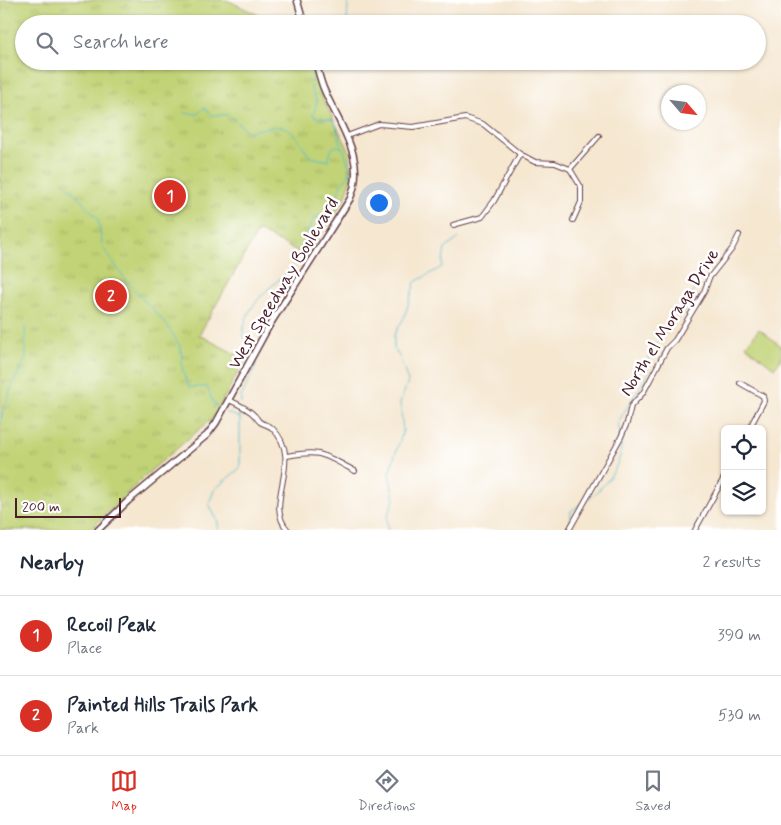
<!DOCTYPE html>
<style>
:root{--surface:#fff;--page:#f6f6f7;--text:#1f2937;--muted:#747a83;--line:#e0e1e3;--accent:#d93025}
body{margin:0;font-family:Mynerve,sans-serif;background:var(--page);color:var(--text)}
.controls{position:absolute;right:15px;bottom:15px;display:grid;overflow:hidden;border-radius:8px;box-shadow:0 1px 4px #0004}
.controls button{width:45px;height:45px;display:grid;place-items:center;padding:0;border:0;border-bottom:1px solid var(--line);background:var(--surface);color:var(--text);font:25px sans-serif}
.compass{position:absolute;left:661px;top:85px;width:45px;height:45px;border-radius:50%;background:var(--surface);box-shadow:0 1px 4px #0004;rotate:118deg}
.scale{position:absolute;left:15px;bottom:12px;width:106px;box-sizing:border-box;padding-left:5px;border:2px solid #4a1f2b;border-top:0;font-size:14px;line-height:18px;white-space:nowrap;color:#4a1f2b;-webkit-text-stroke:4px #fff;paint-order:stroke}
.you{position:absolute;left:378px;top:202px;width:18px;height:18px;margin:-12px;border:4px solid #fff;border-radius:50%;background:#1a73e8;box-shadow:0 0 0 8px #1a73e833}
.badge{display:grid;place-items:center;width:32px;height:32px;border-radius:50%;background:var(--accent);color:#fff;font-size:16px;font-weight:700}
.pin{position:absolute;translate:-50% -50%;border:2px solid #fff;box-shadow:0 1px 5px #0006}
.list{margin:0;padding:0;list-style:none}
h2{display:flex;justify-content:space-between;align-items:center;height:65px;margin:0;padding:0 20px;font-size:21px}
h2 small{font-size:16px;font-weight:400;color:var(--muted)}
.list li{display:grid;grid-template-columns:32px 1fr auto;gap:15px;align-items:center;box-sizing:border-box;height:80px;padding:0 20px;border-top:1px solid var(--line)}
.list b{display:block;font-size:19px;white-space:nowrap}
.list p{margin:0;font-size:16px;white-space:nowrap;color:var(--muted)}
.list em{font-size:16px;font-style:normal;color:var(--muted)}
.icon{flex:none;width:28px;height:28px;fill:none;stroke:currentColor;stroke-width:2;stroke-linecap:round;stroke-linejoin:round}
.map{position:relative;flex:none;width:781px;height:530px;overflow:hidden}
.search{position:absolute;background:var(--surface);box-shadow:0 1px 4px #0004;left:15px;right:15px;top:15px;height:55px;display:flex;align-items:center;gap:12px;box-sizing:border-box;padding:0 18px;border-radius:28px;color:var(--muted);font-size:19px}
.sheet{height:225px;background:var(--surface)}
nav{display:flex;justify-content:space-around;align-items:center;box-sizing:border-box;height:70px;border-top:1px solid var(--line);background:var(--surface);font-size:14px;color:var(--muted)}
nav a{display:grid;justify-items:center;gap:2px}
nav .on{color:var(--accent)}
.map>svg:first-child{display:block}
.green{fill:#c1d376;stroke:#867950}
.park{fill:url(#park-tufts);stroke:#867950}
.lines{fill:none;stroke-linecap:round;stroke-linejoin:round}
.stream{stroke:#50b9cd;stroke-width:1}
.street-casing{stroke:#643d44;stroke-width:6}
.secondary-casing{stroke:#643d44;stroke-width:8}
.street{stroke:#fff;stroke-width:4}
.secondary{stroke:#fff;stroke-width:5}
.labels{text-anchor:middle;stroke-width:5;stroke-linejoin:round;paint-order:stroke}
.street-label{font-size:18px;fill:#4a1f2b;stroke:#fff}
</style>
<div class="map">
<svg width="781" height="530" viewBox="0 0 781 530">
<defs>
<pattern id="park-tufts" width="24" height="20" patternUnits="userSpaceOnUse" patternTransform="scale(1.25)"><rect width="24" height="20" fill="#c1d376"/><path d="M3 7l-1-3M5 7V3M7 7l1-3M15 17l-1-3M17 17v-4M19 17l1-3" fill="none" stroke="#a7b566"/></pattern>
</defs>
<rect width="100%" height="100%" fill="#fff"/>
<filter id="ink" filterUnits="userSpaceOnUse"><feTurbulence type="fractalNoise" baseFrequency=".02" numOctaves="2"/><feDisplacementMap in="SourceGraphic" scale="10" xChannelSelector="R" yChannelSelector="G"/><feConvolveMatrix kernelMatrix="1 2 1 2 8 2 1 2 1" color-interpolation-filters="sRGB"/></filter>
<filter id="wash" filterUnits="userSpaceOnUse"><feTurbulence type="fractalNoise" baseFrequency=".0096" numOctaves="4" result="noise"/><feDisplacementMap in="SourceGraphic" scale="20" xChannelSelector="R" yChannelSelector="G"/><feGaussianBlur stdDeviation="1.12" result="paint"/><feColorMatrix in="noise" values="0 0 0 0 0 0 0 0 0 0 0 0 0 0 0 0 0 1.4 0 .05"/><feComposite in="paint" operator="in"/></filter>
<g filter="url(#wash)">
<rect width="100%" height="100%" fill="#f5e7d0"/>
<path class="green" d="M759,329L781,346V359L774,368L746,346Z"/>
<path class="park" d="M1,0H227L277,24H24V61H311L324,101L350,152L352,176L345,199L307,256L258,231L199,335L245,359L214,417L148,473L90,530H0Z"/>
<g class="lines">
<g class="stream">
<path d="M347,24L348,2L361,0"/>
<path d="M322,64L325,61"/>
<path d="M314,72L311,88L317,102L313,115C318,120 328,116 335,122L342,147"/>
<path d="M184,113L198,114L204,107L211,115H229L248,132C287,122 288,123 310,157L328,161L332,148L337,146L343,148L350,169L349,175L341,184L335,206L314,218L293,265"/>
<path d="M66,184L98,219L103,248L127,282L167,325L181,348L183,372L189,387H207L213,403L220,408"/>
<path d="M250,350L251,347L243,335C244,308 267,289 286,274"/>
<path d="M241,403V397L256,366L255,362"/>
<path d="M225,412L240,418"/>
<path d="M0,421L12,386L26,358L25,326"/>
<path d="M620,436L618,422L647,376L649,353L688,307L694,288"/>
<path d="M588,499C606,486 624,463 621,440"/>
<path d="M570,525L571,511L581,504"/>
<path d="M218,530V522L209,504L214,490L240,468V409"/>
<path d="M388,530L387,518L394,499L389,473L403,431L400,403L408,382L400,358L394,348V335L404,318L415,282L442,267L445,249L459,238"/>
</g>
</g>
</g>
<g filter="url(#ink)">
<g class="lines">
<defs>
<g id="street">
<path d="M347,136L379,124L413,127L465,118L483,124L520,154L535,162L555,163L570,169L581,187V202L573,220"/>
<path d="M570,169L599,136"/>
<path d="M453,225L482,217L494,201L520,154"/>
<path d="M740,383L763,396L764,401L749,429"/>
<path d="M229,400C238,404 249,409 255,416C256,417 259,422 260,422C264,425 270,425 273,429C305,461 262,503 288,530"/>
<path d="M287,456C322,449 324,455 355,471"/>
<path d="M569,530L621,437L627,423L631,406L643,393L667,348L675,340L704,292L709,278L732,249L739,235"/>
<path d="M695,530L725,476"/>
</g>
<g id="secondary">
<path d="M297,0L304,24"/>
<path d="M98,530L128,501L207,435L216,423L269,326L350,199C368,158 338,124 323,87C320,79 318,70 315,61"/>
</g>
</defs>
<use href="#street" class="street-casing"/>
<use href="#secondary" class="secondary-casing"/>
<use href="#street" class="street"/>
<use href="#secondary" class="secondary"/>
</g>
</g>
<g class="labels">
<g class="street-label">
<text transform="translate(283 283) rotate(-59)" y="6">West Speedway Boulevard</text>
<text transform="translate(669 322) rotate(-58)" y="6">North el Moraga Drive</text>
</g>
</g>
</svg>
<div class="controls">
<button><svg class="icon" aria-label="locate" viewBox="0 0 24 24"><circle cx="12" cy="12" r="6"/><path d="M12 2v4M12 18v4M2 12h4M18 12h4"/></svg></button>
<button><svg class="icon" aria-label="layers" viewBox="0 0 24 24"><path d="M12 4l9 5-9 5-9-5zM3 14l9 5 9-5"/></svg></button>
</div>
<svg class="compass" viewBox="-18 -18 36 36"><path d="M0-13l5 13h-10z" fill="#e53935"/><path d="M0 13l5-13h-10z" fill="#747a83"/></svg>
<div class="scale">200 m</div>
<div class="you"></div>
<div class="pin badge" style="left:170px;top:196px">1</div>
<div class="pin badge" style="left:111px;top:296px">2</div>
<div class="search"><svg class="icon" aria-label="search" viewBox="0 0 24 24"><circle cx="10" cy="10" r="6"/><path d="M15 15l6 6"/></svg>Search here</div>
</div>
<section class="sheet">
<h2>Nearby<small>2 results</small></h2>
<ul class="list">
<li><span class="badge">1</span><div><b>Recoil Peak</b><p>Place</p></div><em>390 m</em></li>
<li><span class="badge">2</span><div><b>Painted Hills Trails Park</b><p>Park</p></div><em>530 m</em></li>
</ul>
</section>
<nav>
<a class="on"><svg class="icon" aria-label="map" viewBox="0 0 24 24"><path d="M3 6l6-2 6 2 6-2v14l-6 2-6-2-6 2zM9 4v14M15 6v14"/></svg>Map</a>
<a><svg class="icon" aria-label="directions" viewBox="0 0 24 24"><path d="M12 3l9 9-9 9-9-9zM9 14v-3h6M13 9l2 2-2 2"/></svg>Directions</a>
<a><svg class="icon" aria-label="saved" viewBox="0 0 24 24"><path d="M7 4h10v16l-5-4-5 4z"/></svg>Saved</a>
</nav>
